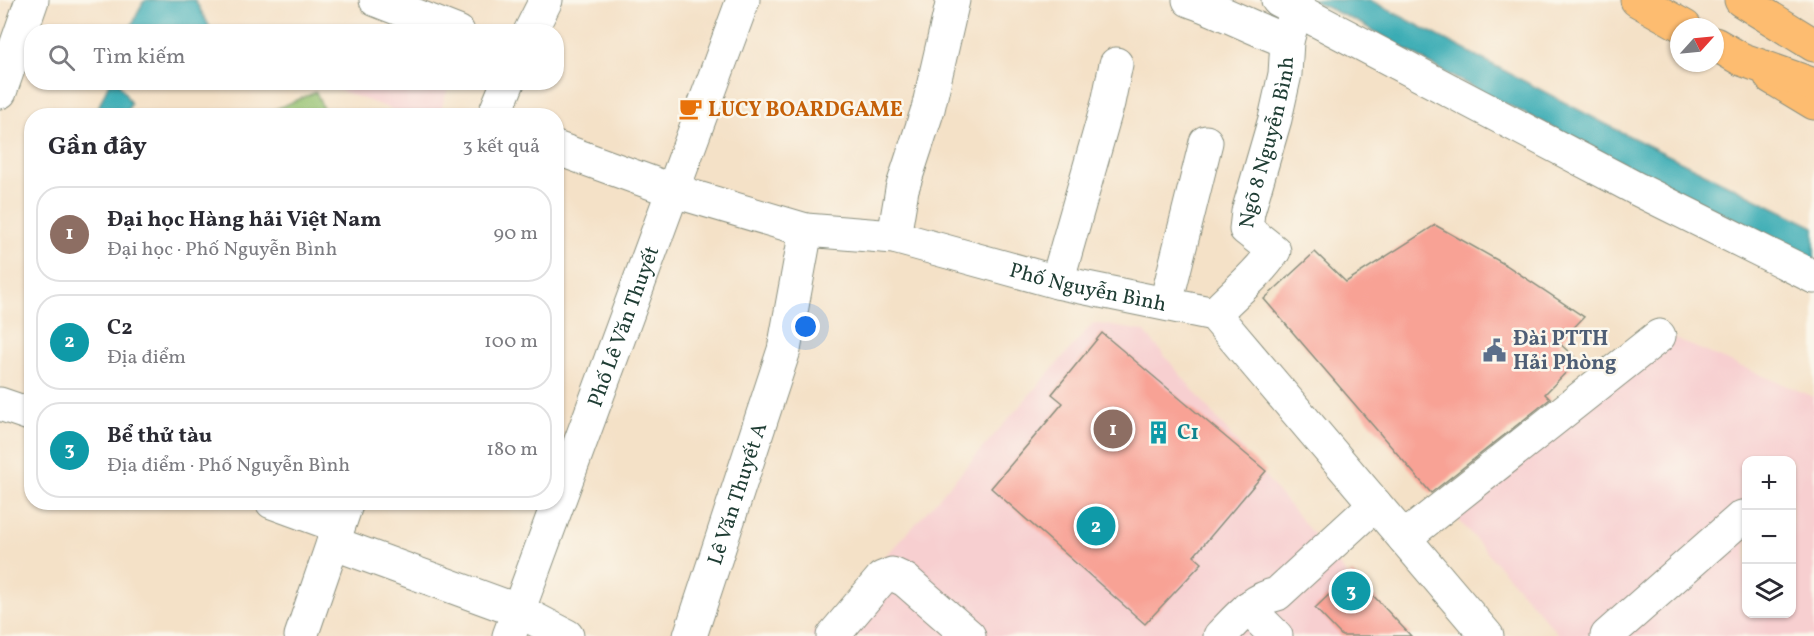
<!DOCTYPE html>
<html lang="vi">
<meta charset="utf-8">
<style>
:root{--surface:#fff;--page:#f2f2f3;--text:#2b2b33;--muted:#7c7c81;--line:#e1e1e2;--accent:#c8321e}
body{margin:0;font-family:Vollkorn,serif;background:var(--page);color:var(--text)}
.controls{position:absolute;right:18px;bottom:18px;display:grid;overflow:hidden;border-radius:12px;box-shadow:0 2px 4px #0004}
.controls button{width:54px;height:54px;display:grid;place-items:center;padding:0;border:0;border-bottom:2px solid var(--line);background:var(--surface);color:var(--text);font:30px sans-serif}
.compass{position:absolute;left:1670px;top:18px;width:54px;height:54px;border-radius:50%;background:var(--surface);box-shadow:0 2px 4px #0004;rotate:63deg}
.you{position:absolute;left:806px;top:327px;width:21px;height:21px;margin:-15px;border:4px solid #fff;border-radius:50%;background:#1a73e8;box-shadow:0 0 0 9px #1a73e833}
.badge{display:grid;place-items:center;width:39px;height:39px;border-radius:50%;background:var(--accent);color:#fff;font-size:20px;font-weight:700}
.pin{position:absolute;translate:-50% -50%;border:3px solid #fff;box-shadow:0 2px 6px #0006}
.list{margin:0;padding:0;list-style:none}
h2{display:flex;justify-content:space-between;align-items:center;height:78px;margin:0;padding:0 24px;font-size:26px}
h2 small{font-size:20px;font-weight:400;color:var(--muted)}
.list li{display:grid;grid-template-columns:39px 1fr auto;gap:18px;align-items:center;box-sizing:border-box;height:96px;margin:0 12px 12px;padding:0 12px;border:2px solid var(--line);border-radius:24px}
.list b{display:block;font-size:22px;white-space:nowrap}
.list p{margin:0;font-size:20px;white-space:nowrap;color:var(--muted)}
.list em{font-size:20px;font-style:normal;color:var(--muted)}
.icon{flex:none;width:33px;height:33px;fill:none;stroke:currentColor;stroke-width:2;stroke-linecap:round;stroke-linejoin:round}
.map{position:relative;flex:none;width:1814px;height:636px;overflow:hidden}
.search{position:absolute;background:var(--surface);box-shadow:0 2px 4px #0004;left:24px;top:24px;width:540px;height:66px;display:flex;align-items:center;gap:15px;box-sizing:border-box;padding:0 21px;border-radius:24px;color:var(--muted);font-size:22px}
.panel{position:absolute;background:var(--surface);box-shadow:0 2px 4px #0004;left:24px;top:108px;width:540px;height:402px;border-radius:24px}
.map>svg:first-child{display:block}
.built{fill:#f7cfd0;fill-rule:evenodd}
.green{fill:#94c170;stroke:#5a7f52;stroke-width:1.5}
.water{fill:#39abb4;stroke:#2c7474;stroke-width:1.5}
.building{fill:#f8a295}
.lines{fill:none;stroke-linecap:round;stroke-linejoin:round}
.minor-casing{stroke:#8a8f7e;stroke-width:35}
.major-casing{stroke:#8a8f7e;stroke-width:35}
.highway-casing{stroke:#8a8f7e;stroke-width:35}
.minor{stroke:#fff;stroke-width:33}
.major{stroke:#fdbc6f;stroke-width:33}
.highway{stroke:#fdbc6f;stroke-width:33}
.labels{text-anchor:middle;stroke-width:5;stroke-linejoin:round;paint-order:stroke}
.food-label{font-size:21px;font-weight:bold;fill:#c56008;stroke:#fbf7ec;text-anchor:start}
.street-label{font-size:21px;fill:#1f3d34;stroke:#fbf7ec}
.service-label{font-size:21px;font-weight:bold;fill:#4e5e75;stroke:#fbf7ec;text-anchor:start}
.culture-label{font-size:21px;font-weight:bold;fill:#0d838f;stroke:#fbf7ec;text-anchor:start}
</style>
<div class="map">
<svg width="1814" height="636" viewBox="0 0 1814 636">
<rect width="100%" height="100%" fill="#fbf7ec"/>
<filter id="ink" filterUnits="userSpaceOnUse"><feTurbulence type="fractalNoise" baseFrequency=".0167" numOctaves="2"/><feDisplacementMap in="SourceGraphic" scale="12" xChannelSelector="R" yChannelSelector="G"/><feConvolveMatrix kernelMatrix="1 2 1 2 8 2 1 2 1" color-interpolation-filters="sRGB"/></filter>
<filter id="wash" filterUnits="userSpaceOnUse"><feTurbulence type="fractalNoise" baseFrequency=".008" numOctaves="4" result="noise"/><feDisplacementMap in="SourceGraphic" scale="24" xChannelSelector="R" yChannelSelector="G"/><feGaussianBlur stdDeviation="1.35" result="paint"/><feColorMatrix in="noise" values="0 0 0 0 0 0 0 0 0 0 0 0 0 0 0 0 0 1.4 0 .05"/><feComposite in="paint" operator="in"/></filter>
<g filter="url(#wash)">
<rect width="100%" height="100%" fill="#f4e1c7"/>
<g class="built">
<path d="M319,83H433L448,88L439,115H408Z"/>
<path d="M1093,323L1144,331L1398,636H810L913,527Z"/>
<path d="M1666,335L1814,397V636H1560L1456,517ZM1746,460H1792V614H1746Z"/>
</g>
<path class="green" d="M316,92L326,115H262Z"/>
<g class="water">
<path d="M147,0H195L212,31H129L143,2Z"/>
<path d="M1311,0H1370L1613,128L1814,227V260L1455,78L1360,23Z"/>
<path d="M109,83H119L131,104L125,115H95Z"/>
</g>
<g id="blocks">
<g class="building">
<path d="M1435,225L1506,265L1584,317L1559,343L1578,360L1545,394L1550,399L1431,493L1264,299L1315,252L1346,282Z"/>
<path d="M1102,333L1266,471L1194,556L1202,563L1145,624L991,488L1063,403L1052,394Z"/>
<path d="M1352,573L1411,636H1342L1315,608Z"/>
</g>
</g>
</g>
<g filter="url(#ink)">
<use href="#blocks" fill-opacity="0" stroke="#8a8f7e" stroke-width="1.5"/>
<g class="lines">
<defs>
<g id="minor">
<path d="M376,0L458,32"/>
<path d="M1189,0C1223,12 1254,29 1287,41"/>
<path d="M1278,0L1637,189L1814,277"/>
<path d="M530,32L546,0"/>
<path d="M0,92L32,0"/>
<path d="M494,116L508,82"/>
<path id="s1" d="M556,148L674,191L806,230L894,237L1057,282L1214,314L1487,636"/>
<path d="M894,237L902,189L928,109L953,0"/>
<path d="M1057,282L1108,103L1116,64"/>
<path d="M1166,303L1206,142"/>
<path id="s2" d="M1214,314C1234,293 1258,275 1274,251L1246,229L1248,212L1275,119L1285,74L1287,41L1296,9"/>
<path d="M0,404L32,415"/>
<path d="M272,502L338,526"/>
<path d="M1404,538L1659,336"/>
<path d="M333,543L519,611L567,636"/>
<path d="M1248,608L1276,636"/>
<path d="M301,636L347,502"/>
<path id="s3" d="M509,636L743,0"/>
<path id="s4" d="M690,636L784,350L806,230"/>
<path d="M833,636L882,578L892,574L905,580L969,636"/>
<path d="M1220,636C1237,619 1252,599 1277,594L1375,504"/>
<path d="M1607,636L1742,517"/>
</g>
<path id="major" d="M1771,77L1814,103"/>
<g id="highway">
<path d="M1637,0L1685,27"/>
<path d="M1741,0L1814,45"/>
<path d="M1715,44L1741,59L1814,85"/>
</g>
</defs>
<use href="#minor" class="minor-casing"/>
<use href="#major" class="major-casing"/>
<use href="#highway" class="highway-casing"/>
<use href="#minor" class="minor"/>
<use href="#major" class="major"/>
<use href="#highway" class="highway"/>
</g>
</g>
<defs>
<symbol id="cafe-bare" viewBox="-9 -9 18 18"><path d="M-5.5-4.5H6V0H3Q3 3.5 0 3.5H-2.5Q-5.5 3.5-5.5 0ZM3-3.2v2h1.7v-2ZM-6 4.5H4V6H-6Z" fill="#e8710a" stroke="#fbf7ec" stroke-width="2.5" paint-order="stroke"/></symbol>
<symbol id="civic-bare" viewBox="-9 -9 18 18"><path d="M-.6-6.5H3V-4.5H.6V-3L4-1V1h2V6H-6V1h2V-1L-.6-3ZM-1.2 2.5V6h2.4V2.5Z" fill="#5c6f8a" stroke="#fbf7ec" stroke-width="2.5" paint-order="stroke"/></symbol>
<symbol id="building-bare" viewBox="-9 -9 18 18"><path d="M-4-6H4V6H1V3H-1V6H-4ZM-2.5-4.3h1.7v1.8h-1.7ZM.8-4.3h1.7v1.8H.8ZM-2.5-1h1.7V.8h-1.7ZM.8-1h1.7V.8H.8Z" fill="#0f9aa8" stroke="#fbf7ec" stroke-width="2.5" paint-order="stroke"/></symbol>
</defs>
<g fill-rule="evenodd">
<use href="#cafe-bare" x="674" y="92" width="33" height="33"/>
<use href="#civic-bare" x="1478" y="334" width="33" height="33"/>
<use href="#building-bare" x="1142" y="416" width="33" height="33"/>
</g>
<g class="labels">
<g class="food-label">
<text x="708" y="116">LUCY BOARDGAME</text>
</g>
<g class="street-label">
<text dy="7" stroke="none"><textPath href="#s2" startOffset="212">Ngõ 8 Nguyễn Bình</textPath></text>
<text dy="7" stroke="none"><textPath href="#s1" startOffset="552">Phố Nguyễn Bình</textPath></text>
<text dy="7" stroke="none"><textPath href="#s3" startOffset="330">Phố Lê Văn Thuyết</textPath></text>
<text dy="7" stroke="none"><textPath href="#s4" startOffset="150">Lê Văn Thuyết A</textPath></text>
</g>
<g class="service-label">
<text x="1513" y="345">Đài PTTH<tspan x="1513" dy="24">Hải Phòng</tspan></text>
</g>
<g class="culture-label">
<text x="1177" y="439">C1</text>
</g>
</g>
</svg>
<div class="controls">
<button>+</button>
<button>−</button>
<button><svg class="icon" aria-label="layers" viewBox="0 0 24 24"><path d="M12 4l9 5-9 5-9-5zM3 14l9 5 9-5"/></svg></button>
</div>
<svg class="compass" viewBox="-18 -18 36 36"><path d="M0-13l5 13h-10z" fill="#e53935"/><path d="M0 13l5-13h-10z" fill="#7c7c81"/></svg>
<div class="you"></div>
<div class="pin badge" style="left:1113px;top:429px;background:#8d6e63">1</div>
<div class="pin badge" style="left:1096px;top:526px;background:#0f9aa8">2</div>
<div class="pin badge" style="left:1351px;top:591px;background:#0f9aa8">3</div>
<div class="search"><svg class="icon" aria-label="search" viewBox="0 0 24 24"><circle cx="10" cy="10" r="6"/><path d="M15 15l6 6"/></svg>Tìm kiếm</div>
<section class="panel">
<h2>Gần đây<small>3 kết quả</small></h2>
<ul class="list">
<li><span class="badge" style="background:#8d6e63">1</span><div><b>Đại học Hàng hải Việt Nam</b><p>Đại học · Phố Nguyễn Bình</p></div><em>90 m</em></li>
<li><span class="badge" style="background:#0f9aa8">2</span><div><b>C2</b><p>Địa điểm</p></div><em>100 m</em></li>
<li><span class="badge" style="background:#0f9aa8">3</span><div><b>Bể thử tàu</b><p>Địa điểm · Phố Nguyễn Bình</p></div><em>180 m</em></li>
</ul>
</section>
</div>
